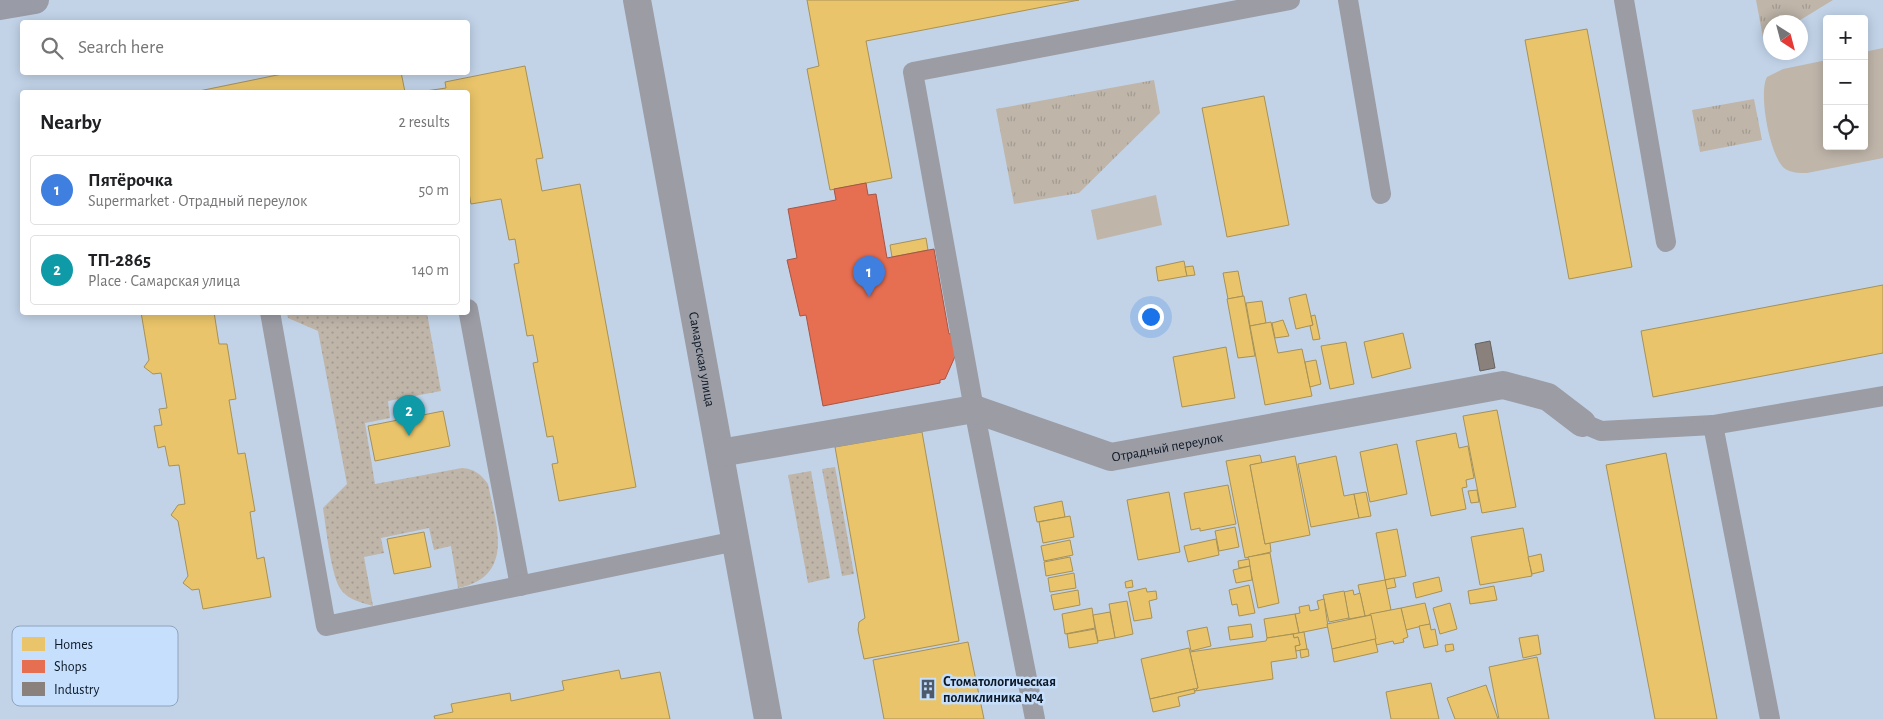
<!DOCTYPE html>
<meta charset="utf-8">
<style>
:root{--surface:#fff;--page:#f6f6f6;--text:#202124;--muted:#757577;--line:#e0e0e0;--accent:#4c5a6b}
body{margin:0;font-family:"Alegreya Sans",sans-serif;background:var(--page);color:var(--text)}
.controls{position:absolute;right:15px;top:15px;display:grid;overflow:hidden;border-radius:5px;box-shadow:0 2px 12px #0003}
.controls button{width:45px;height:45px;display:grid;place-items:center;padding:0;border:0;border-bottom:1px solid var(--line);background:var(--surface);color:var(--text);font:25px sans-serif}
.compass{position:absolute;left:1763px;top:15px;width:45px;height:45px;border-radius:50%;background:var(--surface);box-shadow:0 2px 12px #0003;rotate:144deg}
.you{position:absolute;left:1150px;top:316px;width:18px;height:18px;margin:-12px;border:4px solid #fff;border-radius:50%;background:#1a73e8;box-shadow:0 0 0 8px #1a73e833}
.badge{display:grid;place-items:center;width:32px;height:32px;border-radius:50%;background:var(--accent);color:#fff;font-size:16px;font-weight:700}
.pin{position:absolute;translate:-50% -41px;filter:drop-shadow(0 1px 2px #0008)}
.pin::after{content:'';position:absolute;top:26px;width:18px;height:15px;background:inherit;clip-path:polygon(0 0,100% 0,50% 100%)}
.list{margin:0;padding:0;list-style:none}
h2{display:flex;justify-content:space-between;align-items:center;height:65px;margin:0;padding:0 20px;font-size:21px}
h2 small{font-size:16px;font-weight:400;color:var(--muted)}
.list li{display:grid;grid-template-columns:32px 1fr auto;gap:15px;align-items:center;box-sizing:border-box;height:70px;margin:0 10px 10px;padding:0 10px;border:1px solid var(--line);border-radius:5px}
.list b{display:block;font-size:19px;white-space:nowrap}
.list p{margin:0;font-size:16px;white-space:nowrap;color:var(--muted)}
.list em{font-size:16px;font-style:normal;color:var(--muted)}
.icon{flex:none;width:28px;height:28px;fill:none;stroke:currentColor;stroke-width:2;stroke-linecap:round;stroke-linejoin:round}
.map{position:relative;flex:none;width:1883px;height:719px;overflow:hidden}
.search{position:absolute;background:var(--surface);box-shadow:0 2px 12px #0003;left:20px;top:20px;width:450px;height:55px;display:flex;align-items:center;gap:12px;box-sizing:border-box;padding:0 18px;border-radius:5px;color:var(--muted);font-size:19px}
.panel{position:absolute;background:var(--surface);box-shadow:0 2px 12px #0003;left:20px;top:90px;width:450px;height:225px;border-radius:5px}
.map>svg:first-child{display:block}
.grass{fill:url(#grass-dots)}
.park{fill:url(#park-tufts)}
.pitch{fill:#bfb5a9}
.homes{fill:#e9c46a;stroke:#a79156}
.shops{fill:#e76f51;stroke:#a65544}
.industry{fill:#8a817c;stroke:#646262}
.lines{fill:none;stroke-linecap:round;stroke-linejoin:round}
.lane{stroke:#9b9ca4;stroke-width:20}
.street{stroke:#9b9ca4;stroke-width:28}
.secondary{stroke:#999ca7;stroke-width:28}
.labels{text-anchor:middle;stroke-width:5;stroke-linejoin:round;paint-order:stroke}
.street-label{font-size:14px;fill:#0d1927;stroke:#c5dffd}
.poi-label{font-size:14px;font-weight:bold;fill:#0d1927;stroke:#c5dffd;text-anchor:start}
.key{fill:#c5dffd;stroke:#8ea4bd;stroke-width:1}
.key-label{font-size:14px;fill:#0d1927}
</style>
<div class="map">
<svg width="1883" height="719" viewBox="0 0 1883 719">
<defs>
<pattern id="grass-dots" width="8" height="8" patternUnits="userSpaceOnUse" patternTransform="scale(1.25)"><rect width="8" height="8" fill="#bfb5a9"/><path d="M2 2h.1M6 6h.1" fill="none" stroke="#a39b91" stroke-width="1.8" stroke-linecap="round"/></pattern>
<pattern id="park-tufts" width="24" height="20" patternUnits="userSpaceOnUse" patternTransform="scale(1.25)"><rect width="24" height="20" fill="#bfb5a9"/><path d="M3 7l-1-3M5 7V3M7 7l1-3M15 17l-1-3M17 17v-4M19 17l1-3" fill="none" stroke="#a39b91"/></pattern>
</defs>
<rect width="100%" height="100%" fill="#c2d3e8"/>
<g class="grass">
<path d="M287,313H427L441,391L388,401L390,418L365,423L375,484L462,468C474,469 481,474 488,484C496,525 516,576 458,588L451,546L434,550L429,528L381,538L384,553L364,557L373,606C363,603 349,600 342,591C331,579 326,526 323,508L347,484L318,331L288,318Z"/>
<path d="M835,467L854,574L842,576L822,469Z"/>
<path d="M811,471L830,578L808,583L788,475Z"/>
</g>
<g class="park">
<path d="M1756,0H1833L1797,22H1770V39L1764,43Z"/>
<path d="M1154,80L1160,113L1079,193L1014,204L996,109Z"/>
<path d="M1754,99L1762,140L1700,152L1692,110Z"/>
</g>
<g class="pitch">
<path d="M1883,48V158L1807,173C1799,173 1791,173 1784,168C1770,156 1758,93 1767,77L1783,69L1827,60V146H1864V52Z"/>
<path d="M1156,195L1162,225L1097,240L1091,210Z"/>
</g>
<g class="homes">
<path d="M807,0H1079L866,41L892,178L830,190L807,69L819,66Z"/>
<path d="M1587,29L1632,267L1569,279L1525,40Z"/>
<path d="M525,66L543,158L536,159L542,191L580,184L636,487L559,501L552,464L558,463L553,436L547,437L533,363L538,362L533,335L527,336L514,264L519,263L515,239L509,240L501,199L471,204L468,187V92H419L446,88L445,82Z"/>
<path d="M292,72H401L405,92H200L199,91Z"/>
<path d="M1264,96L1289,225L1227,237L1202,108Z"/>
<path d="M926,238L928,250L892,257L890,245Z"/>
<path d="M1184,261L1187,276L1158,281L1156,267Z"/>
<path d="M1193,266L1195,275L1187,276L1185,267Z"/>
<path d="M1238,271L1243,296L1228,299L1223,273Z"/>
<path d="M1883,285V353L1653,397L1641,331Z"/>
<path d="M1306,294L1313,325L1296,329L1289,298Z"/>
<path d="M1244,296L1255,356L1238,358L1227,299Z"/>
<path d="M1262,301L1266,323L1250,326L1246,303Z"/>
<path d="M141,312H214L219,344H227L236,399L229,400L238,454L245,453L255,511L250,512L257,559L264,557L271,597L203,609L199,589L192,590L183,583L188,576L178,521L171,515L178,505L185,504L179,465L169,466L165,446L158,448L154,426L162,425L159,409L167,408L161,373L153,374L144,367L149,360Z"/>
<path d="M1315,315L1320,339L1313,340L1310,326L1313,325L1311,316Z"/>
<path d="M1283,320L1289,336L1275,338L1272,323Z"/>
<path d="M1271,322L1278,353L1302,349L1312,396L1265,405L1250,326Z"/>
<path d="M1403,333L1411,368L1372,378L1364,342Z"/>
<path d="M1346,342L1354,384L1330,389L1321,346Z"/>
<path d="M1226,347L1235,398L1182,407L1173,357Z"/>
<path d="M1316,360L1321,384L1310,387L1305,362Z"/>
<path d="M1497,410L1516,507L1482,513L1463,416Z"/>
<path d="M443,411L450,446L375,461L368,426Z"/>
<path d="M922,432L959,641L864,659L858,630L859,622L865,618L835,447Z"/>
<path d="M1456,433L1459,448L1468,446L1474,478L1466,480L1467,487L1462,488L1466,509L1431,516L1416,441Z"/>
<path d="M1397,444L1407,494L1370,502L1360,452Z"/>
<path d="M1666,453L1717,719H1655L1606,465Z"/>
<path d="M1260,455L1262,463L1250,465L1265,544L1270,543L1271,552L1245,558L1226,461Z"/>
<path d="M1295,456L1310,535L1265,544L1250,465Z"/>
<path d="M1336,456L1344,496L1354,494L1359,518L1311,527L1298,464Z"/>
<path d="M1228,485L1236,524L1200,531V528L1191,530L1184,493Z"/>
<path d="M1477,490L1479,502L1471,503L1468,491Z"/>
<path d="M1169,492L1180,552L1138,560L1127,500Z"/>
<path d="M1366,492L1371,516L1359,518L1354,494Z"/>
<path d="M1062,501L1065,517L1037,522L1034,507Z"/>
<path d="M1070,516L1074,537L1043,543L1039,522Z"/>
<path d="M1235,527L1239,547L1219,551L1215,531Z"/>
<path d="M1523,528L1532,576L1480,585L1471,537Z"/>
<path d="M1397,529L1406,576L1385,580L1376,533Z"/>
<path d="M424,532L431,567L394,574L387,539Z"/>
<path d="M1216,539L1219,555L1188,562L1184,546Z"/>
<path d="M1070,540L1073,555L1044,561L1041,546Z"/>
<path d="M1270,553L1279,603L1258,608L1248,557Z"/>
<path d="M1541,554L1544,571L1532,574L1528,557Z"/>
<path d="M1070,557L1073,571L1046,576L1044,562Z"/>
<path d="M1249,559L1250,566L1239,568L1238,561Z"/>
<path d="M1250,566L1252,580L1236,583L1233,570Z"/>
<path d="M1074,573L1076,588L1050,592L1048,578Z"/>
<path d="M1439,577L1442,591L1416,598L1413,583Z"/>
<path d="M1394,578L1396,587L1386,589L1385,580Z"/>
<path d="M1132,580L1133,587L1126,588L1125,582Z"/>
<path d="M1385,580L1391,610L1365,616L1358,585Z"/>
<path d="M1249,585L1255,613L1239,616L1237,604L1232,605L1229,590Z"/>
<path d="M1494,586L1497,600L1470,604L1468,591Z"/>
<path d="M1146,588L1147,592L1156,591L1157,599L1149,601L1152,618L1134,621L1128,592Z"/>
<path d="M1078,590L1080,605L1054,610L1051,595Z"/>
<path d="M1353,590L1354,595L1360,593L1365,616L1349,619L1344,592Z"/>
<path d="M1344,591L1349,618L1329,622L1323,595Z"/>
<path d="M1324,599L1328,627L1299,633L1295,614L1300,613L1299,607L1309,605L1310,611L1319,609L1317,601Z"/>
<path d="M1127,601L1133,634L1115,638L1109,604Z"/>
<path d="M1425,603L1430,624L1406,630L1401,608Z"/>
<path d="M1450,603L1457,629L1440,634L1433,608Z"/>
<path d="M1092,608L1095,628L1065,634L1062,614Z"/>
<path d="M1401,608L1408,637L1403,639L1404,642L1394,644L1393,641L1376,645L1370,614Z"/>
<path d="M1110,612L1115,638L1098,641L1093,615Z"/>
<path d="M1295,614L1299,633L1267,638L1264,619Z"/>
<path d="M1371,615L1376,639L1332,649L1327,624Z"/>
<path d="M1251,624L1253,637L1230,640L1228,627Z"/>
<path d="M1430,624L1431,630L1435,629L1438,645L1424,648L1419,626Z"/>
<path d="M1207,627L1211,646L1191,651L1187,631Z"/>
<path d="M1095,629L1098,643L1069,648L1067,634Z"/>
<path d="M1304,632L1307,649L1296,651L1295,646L1300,645L1298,637L1294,638L1293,634Z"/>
<path d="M1293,634L1294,638L1298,637L1300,645L1295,646L1297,658L1271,662L1273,679L1195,691L1198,688L1190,652L1266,641L1267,638Z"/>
<path d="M1538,635L1541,654L1523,658L1519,638Z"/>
<path d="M1375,639L1378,652L1334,662L1332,649Z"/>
<path d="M968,642L984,719H884L873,660Z"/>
<path d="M1453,644L1454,650L1446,652L1445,645Z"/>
<path d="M1189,648L1198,688L1150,699L1141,659Z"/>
<path d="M1308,649L1309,656L1301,658L1300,650Z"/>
<path d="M1537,657L1549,719H1499L1489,667Z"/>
<path d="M619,670L621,679L660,672L670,719H435L434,716L453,712L451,704L510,693L511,701L564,690L562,681Z"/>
<path d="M1431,683L1439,719H1391L1386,692Z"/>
<path d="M1486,685L1498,719H1455L1447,698Z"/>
<path d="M1194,689L1195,693L1178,697L1180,706L1153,712L1150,699Z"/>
</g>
<path class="shops" d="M866,183L868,195L876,194L887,258L934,249L949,334L954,333L957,352L945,379L940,380V383L823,406L806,315L800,316L787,260L797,258L788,209L836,200L834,189Z"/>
<path class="industry" d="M1490,341L1495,368L1480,371L1475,344Z"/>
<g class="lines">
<g class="lane">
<path d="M1348,0L1381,194"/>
<path d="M1624,0L1666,242"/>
<path d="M468,309L520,586"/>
<path d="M270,312L326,626L736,541"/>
<path d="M1582,423L1601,431L1713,425L1883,396"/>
<path d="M1713,425L1770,719"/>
<path d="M1035,719L974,409L913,72L1290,0"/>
</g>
<g class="street">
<path id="s1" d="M637,0L768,719"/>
<path id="s2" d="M720,453L974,409L1111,457L1503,385L1548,397L1582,423"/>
</g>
<path class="secondary" d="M0,6L35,0"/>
</g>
<defs>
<symbol id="building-bare" viewBox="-9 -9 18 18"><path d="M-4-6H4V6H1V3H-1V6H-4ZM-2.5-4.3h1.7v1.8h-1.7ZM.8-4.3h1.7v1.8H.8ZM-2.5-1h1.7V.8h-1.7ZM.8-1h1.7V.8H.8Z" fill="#4c5a6b" stroke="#c5dffd" stroke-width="2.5" paint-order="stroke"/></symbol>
</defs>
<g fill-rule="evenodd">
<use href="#building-bare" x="914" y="675" width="28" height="28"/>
</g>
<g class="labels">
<g class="street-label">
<text dy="5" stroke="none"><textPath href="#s1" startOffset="365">Самарская улица</textPath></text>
<text dy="5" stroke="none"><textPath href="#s2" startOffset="460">Отрадный переулок</textPath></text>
</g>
<g class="poi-label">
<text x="943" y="686">Стоматологическая<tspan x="943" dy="16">поликлиника №4</tspan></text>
</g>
</g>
<rect x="12" y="626" width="166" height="80" rx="8" class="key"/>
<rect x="22" y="637" width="23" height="14" fill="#e9c46a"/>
<rect x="22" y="660" width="23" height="13" fill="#e76f51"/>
<rect x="22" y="682" width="23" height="14" fill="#8a817c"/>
<g class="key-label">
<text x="54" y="649">Homes</text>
<text x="54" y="671">Shops</text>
<text x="54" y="694">Industry</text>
</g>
</svg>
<div class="controls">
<button>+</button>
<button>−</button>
<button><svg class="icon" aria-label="locate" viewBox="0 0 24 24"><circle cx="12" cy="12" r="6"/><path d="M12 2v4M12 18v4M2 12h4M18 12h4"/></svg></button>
</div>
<svg class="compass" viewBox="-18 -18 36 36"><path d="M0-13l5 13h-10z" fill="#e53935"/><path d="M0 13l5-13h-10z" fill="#757577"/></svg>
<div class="you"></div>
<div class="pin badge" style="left:869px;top:297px;background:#3f7fe0">1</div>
<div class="pin badge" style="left:409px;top:436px;background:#0f9aa8">2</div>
<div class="search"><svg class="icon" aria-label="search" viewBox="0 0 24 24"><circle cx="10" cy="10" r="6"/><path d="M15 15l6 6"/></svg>Search here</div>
<section class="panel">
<h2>Nearby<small>2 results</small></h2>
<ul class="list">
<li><span class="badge" style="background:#3f7fe0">1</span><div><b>Пятёрочка</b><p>Supermarket · Отрадный переулок</p></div><em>50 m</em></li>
<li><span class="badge" style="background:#0f9aa8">2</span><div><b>ТП-2865</b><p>Place · Самарская улица</p></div><em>140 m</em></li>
</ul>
</section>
</div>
